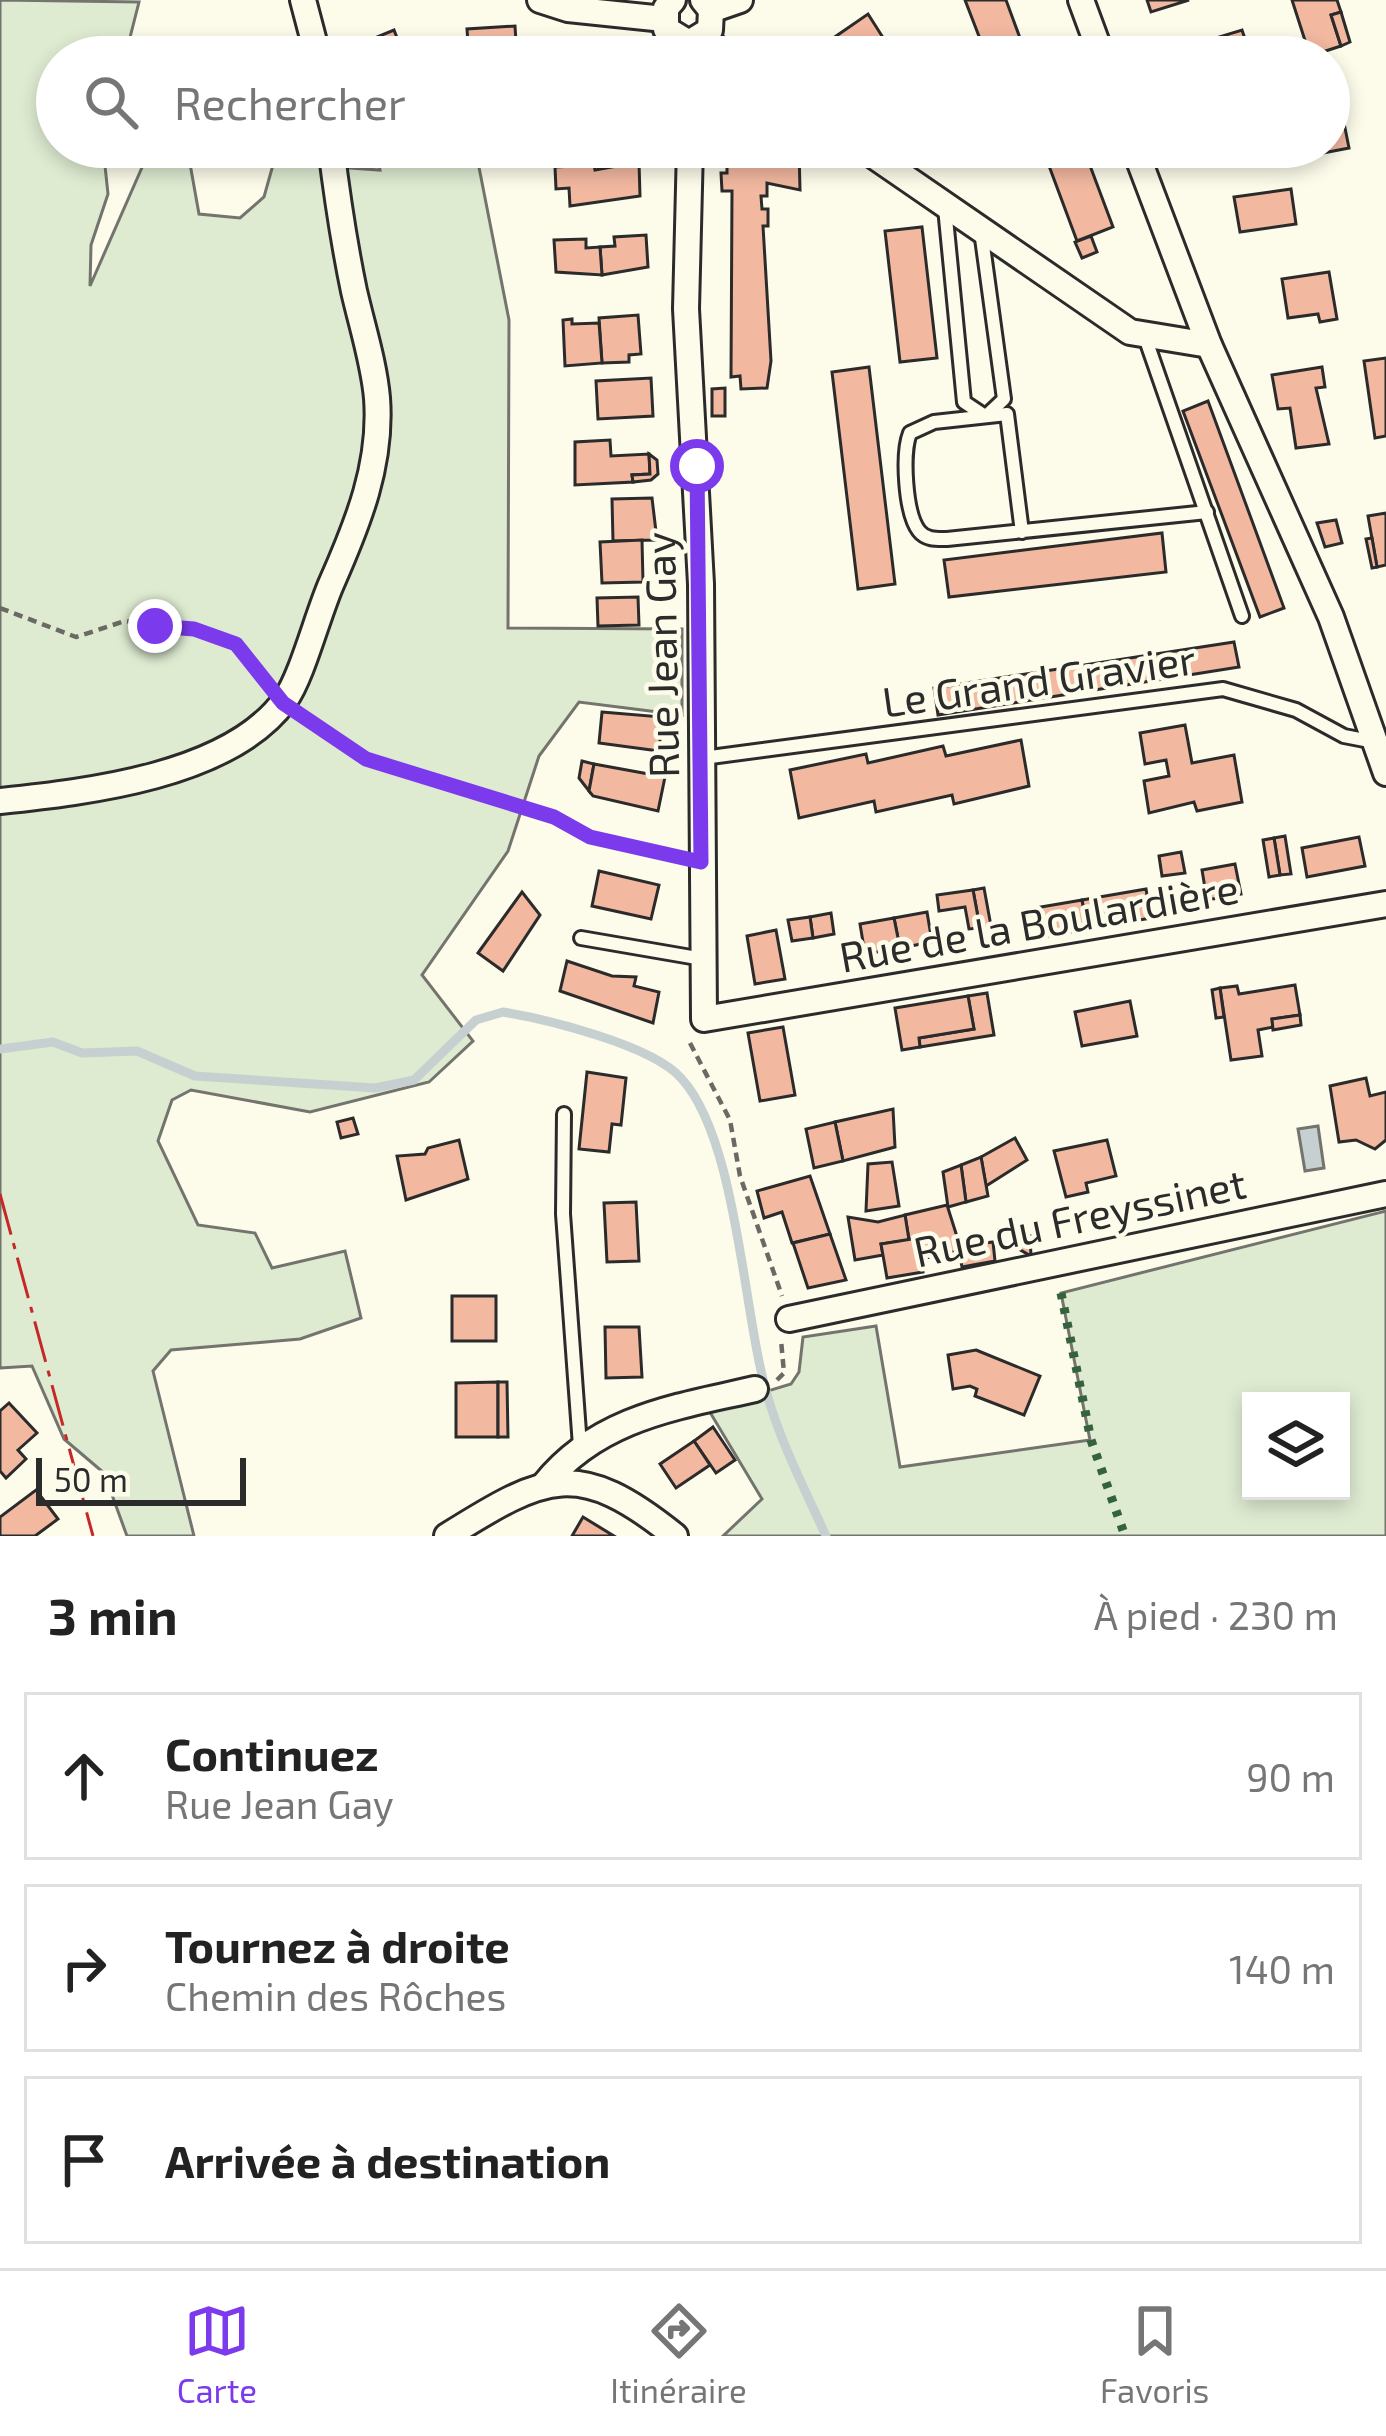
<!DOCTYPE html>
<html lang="fr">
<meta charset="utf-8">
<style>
:root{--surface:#fff;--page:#f2f2f2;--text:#222;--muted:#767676;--line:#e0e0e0;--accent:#7c3aed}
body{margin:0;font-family:"Exo 2",sans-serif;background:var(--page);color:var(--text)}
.controls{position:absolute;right:36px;bottom:36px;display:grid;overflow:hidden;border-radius:0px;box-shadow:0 6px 18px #0003}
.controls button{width:108px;height:108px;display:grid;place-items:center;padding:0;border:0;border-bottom:3px solid var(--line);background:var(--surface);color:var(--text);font:60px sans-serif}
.scale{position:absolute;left:36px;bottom:30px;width:210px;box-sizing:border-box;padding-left:12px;border:6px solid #2b2b2b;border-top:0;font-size:33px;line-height:42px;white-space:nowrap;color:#2b2b2b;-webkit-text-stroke:9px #fdfbea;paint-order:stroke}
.stop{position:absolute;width:36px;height:36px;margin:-27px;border:9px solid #7c3aed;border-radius:50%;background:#fff}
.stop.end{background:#7c3aed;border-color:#fff;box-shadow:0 3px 12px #0008}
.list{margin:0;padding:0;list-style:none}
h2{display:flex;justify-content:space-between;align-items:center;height:156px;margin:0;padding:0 48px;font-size:51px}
h2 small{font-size:39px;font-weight:400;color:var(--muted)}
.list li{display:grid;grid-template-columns:78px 1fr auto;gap:36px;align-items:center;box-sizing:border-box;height:168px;margin:0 24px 24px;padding:0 24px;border:3px solid var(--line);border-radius:0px}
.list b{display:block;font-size:45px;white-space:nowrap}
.list p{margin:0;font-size:39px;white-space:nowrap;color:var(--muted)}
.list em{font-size:39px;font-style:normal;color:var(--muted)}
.icon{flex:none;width:66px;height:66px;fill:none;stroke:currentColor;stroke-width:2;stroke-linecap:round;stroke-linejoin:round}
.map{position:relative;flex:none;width:1386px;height:1536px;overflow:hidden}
.search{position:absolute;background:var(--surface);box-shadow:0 6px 18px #0003;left:36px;right:36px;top:36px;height:132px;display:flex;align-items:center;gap:30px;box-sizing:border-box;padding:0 42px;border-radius:66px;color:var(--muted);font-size:45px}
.sheet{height:732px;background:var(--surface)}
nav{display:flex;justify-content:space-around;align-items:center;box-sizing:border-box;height:168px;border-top:3px solid var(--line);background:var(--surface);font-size:33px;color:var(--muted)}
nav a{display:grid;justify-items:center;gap:6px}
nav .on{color:var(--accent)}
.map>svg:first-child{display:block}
.green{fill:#deebd1;stroke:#74746e;stroke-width:3;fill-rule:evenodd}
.water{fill:#c7d0d0;stroke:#74746e;stroke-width:3}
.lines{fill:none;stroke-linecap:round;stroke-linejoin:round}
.stream{stroke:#c7d0d0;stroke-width:9}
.building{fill:#f2b8a0;stroke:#2b2b2b;stroke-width:3}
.lane-casing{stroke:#2b2b2b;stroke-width:18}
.street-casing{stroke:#2b2b2b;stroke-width:30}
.path{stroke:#6a6964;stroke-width:4.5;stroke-dasharray:9 6;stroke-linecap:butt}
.lane{stroke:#fdfbea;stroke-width:12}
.street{stroke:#fdfbea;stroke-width:24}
.hedge{stroke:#34623c;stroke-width:9;stroke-dasharray:6 9;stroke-linecap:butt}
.power{stroke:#c62828;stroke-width:3;stroke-dasharray:42 9 6 9;stroke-linecap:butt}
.route{stroke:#7c3aed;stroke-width:15}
.labels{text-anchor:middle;stroke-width:9;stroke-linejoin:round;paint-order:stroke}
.street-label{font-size:42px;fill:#2b2b2b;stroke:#fdfbea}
</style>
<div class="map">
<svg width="1386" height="1536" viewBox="0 0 1386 1536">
<rect width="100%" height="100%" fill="#fdfbea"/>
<g class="green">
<path d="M0,0L139,2L125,57H57V147H103L108,194L91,245L90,286L151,147H187L199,214L240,218L264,197L278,147H319L322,166L380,170L376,147H475L509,320L508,628L682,629V715L579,702L539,756L508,851L422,975L473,1041L429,1082L310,1112L191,1090L172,1100L158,1141L198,1225L255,1233L272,1268L345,1251L361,1318L300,1339L171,1350L153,1371L194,1536H127L104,1473L64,1439L32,1366L0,1368Z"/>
<path d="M1386,1211V1536H723L762,1499L708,1409L791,1384L799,1372L803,1337L876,1326L900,1467L1090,1440L1061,1293ZM1251,1401H1341V1491H1251Z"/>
</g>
<path class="water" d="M1318,1126L1324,1168L1305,1171L1298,1129Z"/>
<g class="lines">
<path class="stream" d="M0,1049L53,1042L82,1053L137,1051L195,1076L375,1088L414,1080L476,1020L503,1012C546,1019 652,1045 681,1078C734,1135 743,1297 762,1375C775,1432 802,1483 826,1536"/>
</g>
<g class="building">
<path d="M965,0H1006L1027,57H987Z"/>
<path d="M1147,0H1189L1151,12Z"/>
<path d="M1292,0H1337L1341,12L1331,15L1341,46L1310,56Z"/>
<path d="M1341,12L1350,42L1341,46L1331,15Z"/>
<path d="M868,14L889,47L875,57H839L829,41Z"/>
<path d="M515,26L517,57H469L467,29Z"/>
<path d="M394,30L401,48L379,57L372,39Z"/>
<path d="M1242,30L1251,57H1172L1170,52Z"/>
<path d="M1337,88L1349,148L1318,154L1317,147H1329V90Z"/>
<path d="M727,147L799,149L800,190L767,183V196H761L762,209H768V226H763L771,361L767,388L741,389L740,376L731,377L732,191H722L721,173H727V155L721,150Z"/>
<path d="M1042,147H1083L1113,227L1077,241Z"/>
<path d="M1193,147H1262V149L1216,161L1213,152L1197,158Z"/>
<path d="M639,162L640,196L570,206L569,188L556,189L555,167L594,165L595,170Z"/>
<path d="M1291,189L1296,224L1240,232L1234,197Z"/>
<path d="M922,227L937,358L900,362L885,231Z"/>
<path d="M646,235L648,267L602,275L600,247L615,246L614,237Z"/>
<path d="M1091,236L1097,252L1082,258L1075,242Z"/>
<path d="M586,239V248L600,247L602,275L556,272L554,240Z"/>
<path d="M1329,272L1337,319L1320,322L1318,314L1288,318L1282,279Z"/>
<path d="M638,315L641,354L629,355V362L602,363L599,318Z"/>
<path d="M572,319V324L599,323L602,363L565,366L563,320Z"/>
<path d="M1386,358V436L1375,438L1364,361Z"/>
<path d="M869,367L895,584L858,589L832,372Z"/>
<path d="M1322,367L1325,387L1316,388L1329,444L1296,448L1290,408L1278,409L1272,375Z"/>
<path d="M651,378L653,416L598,419L596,381Z"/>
<path d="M725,388V416H712V389Z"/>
<path d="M1208,401L1284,608L1260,617L1183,411Z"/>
<path d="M610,440L611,456L649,454L650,474L632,475L633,482L575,485V442Z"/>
<path d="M649,454L657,460L658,474L651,480L633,482L632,475L650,474Z"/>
<path d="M652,498L657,540L613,541L612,499Z"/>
<path d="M1386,513V565L1377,567L1368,516Z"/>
<path d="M1336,520L1342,543L1325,547L1317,523Z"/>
<path d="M1162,533L1166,572L949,597L944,560Z"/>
<path d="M1372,538L1377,567L1372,568L1366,539Z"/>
<path d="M642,540L643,582L602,583L600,542Z"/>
<path d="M638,597L639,625L598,626L597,598Z"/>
<path d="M1234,642L1239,667L938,715L934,688Z"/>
<path d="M602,712L662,717L659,751L599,743Z"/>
<path d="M1185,725L1192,763L1234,755L1242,802L1197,811L1194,802L1149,813L1144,781L1169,776L1166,760L1145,764L1140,733Z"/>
<path d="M1021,740L1029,786L954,804L952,795L876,812L874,801L799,818L790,770L866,754L868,763L943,746L946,756Z"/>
<path d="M582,761L594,764L589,791L579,778Z"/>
<path d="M594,764L665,777L658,811L593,796L589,791Z"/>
<path d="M1285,836L1291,874L1280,875L1274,838Z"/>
<path d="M1359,837L1365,866L1307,877L1302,848Z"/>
<path d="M1274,838L1280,875L1269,877L1263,840Z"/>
<path d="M1181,852L1185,873L1162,876L1159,856Z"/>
<path d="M1235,864L1241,894L1207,900L1202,870Z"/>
<path d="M599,871L659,885L651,919L592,906Z"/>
<path d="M984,888L991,926L980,928L973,890Z"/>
<path d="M1146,889L1151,918L1087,929L1082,900Z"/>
<path d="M973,890L980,928L969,929L965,907L939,911L937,895Z"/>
<path d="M522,892L540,915L503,971L478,953Z"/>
<path d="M1082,900L1087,929L1047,936L1041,907Z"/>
<path d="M927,912L932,942L900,948L894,918Z"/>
<path d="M831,913L834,934L813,938L810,917Z"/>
<path d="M810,917L813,938L792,941L788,920Z"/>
<path d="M894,918L900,948L865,954L860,924Z"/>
<path d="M776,930L785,979L755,984L747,936Z"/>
<path d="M567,961L612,976L636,977L634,986L659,992L653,1023L560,991Z"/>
<path d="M1295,985L1300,1015L1272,1019L1273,1027L1258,1030L1262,1056L1231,1060L1220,988L1237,986L1239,994Z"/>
<path d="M1220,988L1224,1017L1216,1018L1212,990Z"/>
<path d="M987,993L994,1035L920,1047L919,1038L974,1029L968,996Z"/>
<path d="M968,996L974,1029L919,1038L920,1047L902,1050L895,1008Z"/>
<path d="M1130,1001L1137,1036L1082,1046L1075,1012Z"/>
<path d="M1300,1015L1301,1025L1273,1030L1272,1019Z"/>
<path d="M783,1027L795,1095L760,1101L748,1033Z"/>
<path d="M587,1072L626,1078L621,1125L612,1124L609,1152L579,1149Z"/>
<path d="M1366,1078L1370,1096L1386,1092V1140L1375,1149L1356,1140L1339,1142L1330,1086Z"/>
<path d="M893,1109L895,1147L843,1161L835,1122Z"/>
<path d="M353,1118L358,1134L341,1138L337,1122Z"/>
<path d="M835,1122L843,1161L814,1168L806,1129Z"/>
<path d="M1015,1138L1027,1160L986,1186L981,1157Z"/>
<path d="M459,1140L468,1179L406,1200L397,1156L425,1154L428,1148Z"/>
<path d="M1107,1140L1116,1176L1086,1183L1088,1192L1066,1197L1054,1151Z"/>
<path d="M981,1157L988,1196L966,1202L961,1165Z"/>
<path d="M892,1162L899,1206L866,1211L868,1164Z"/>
<path d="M961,1165L966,1202L948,1207L943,1172Z"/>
<path d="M810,1176L830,1234L792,1243L782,1212L764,1218L757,1191Z"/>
<path d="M636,1202L639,1261L607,1262L604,1203Z"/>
<path d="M947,1205L960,1246L993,1242L995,1261L962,1267L959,1251L934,1256L930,1236L909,1240L905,1215Z"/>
<path d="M905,1215L909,1240L881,1244L883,1255L855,1260L848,1217L878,1222Z"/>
<path d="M830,1234L846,1280L808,1288L793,1243Z"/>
<path d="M930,1236L934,1256L922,1259L923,1272L887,1278L881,1244Z"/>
<path d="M1030,1236L1031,1256L1015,1247V1238Z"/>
<path d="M959,1251L960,1259L935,1264L934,1256Z"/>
<rect x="452" y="1296" width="44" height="45"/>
<path d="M605,1327H639L642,1377L606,1378Z"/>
<path d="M976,1350L1040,1376L1024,1415L975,1396L977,1389L970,1386L953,1389L948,1355Z"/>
<path d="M498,1382V1437H456V1383Z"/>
<path d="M498,1382H507L508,1437H498Z"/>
<path d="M9,1403L37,1433L18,1450L26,1459L6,1478L0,1471V1411Z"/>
<path d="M713,1427L735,1460L716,1473L694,1441Z"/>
<path d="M694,1441L710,1465L676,1488L660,1464Z"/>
<path d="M36,1490L58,1519L35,1536H0V1517Z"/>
<path d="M583,1517L614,1536H572Z"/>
</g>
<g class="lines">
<defs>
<g id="lane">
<path d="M945,208L964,402L985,416"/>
<path d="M981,231L1004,399L986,416"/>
<path d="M1145,337L1242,616"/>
<path d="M1022,532L1007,414L934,422L910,433C902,453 905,513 919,531C926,540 937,539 947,539L1207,512"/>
<path d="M703,758L1223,689L1296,710L1344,736L1375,742"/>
<path d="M581,938L703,959"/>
<path d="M564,1114L563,1214L580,1446"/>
</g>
<g id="street">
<path d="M303,0L318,57"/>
<path d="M540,0L568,9L664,19"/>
<path d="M673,0L666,8V29L689,43L710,30L711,10L703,0"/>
<path d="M1081,0L1102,57"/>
<path d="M711,10L740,0"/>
<path d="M703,39L730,57"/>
<path d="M690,147L686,309L701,584L704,1019L1386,904"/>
<path d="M861,147L1130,332L1209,345"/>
<path d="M1134,147L1209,345L1331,617L1386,773"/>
<path d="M0,801C87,792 230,776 285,700C302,677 318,613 332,582C358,523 382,464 377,398C374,363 362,326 354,291C344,243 337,196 331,147"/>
<path d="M789,1319L1386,1194"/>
<path d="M544,1485C597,1418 676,1407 755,1389"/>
<path d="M447,1536C546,1474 578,1458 675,1536"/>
</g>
</defs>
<use href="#lane" class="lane-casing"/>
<use href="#street" class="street-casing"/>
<g class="path">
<path d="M0,608L76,637L125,621L194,629L236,644L265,681"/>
<path d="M304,717L366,759L554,817L590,837L678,856"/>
<path d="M690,1043L730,1120L740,1176L782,1296"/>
<path d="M777,1380L784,1373L781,1340"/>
</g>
<use href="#lane" class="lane"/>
<use href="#street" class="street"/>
<path class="hedge" d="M1061,1293L1091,1440L1125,1536"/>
<path class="power" d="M0,1194L93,1536"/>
</g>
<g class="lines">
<path class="route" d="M155,626L194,629L236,644L283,703L366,759L554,817L590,837L701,862L697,466"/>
</g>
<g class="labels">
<g class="street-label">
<text transform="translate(662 655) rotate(-91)" y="15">Rue Jean Gay</text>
<text transform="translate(1039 681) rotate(-8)" y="15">Le Grand Gravier</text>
<text transform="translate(1039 923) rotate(-10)" y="15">Rue de la Boulardière</text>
<text transform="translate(1080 1218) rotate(-12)" y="15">Rue du Freyssinet</text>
</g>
</g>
</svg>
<div class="controls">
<button><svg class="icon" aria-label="layers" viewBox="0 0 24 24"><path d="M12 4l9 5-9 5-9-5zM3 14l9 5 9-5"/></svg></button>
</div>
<div class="scale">50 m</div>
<div class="stop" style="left:697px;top:466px"></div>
<div class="stop end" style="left:155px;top:626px"></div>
<div class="search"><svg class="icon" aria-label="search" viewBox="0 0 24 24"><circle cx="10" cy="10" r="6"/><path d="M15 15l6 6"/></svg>Rechercher</div>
</div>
<section class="sheet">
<h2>3 min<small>À pied · 230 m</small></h2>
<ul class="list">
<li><svg class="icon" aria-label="ahead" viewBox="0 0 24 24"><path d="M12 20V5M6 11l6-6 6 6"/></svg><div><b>Continuez</b><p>Rue Jean Gay</p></div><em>90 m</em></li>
<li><svg class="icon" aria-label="right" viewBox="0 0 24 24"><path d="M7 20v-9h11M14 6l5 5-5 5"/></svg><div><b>Tournez à droite</b><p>Chemin des Rôches</p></div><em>140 m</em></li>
<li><svg class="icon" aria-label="arrive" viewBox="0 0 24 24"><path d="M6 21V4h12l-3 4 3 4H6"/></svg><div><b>Arrivée à destination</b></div></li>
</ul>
</section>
<nav>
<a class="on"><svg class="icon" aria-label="map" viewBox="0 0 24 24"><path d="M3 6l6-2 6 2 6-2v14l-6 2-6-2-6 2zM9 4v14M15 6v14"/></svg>Carte</a>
<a><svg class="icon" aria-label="directions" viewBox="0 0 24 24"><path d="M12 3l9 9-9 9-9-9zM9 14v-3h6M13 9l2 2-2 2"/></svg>Itinéraire</a>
<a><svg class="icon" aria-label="saved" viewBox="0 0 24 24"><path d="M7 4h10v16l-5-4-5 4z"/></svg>Favoris</a>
</nav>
